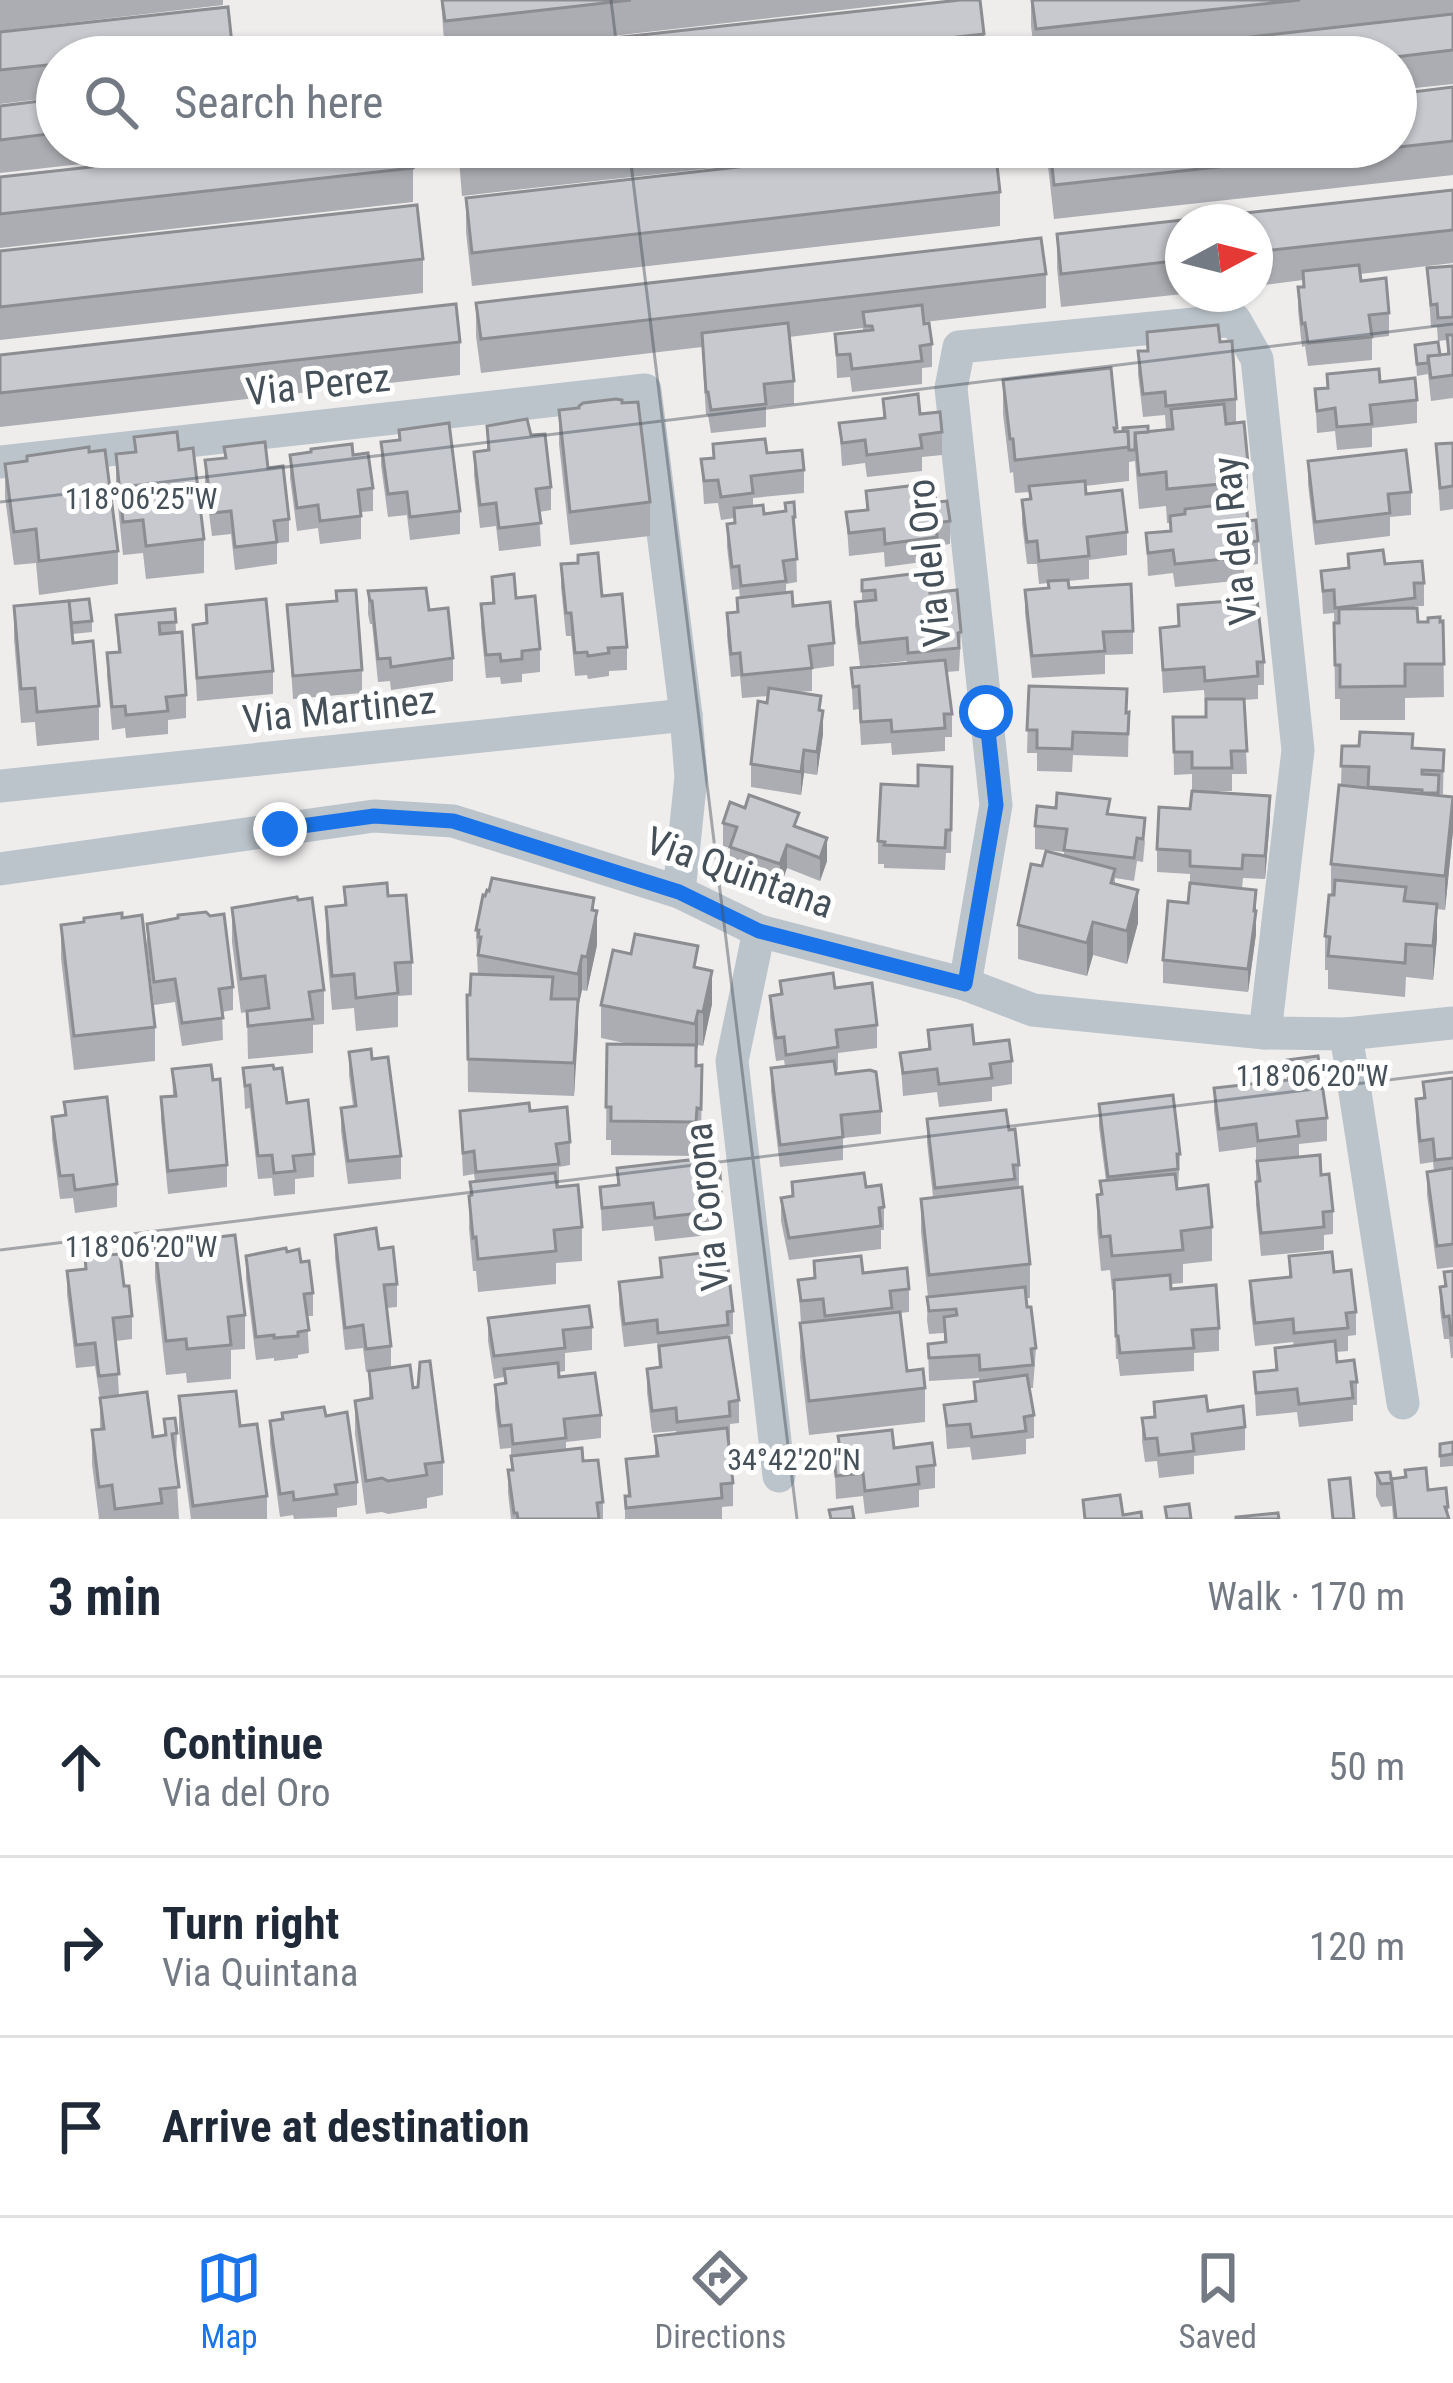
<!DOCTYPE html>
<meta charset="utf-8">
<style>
:root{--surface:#fff;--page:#f2f2f3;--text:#1f2937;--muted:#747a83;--line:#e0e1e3;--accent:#1a73e8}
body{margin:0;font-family:"Roboto Condensed",sans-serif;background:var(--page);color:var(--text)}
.compass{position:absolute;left:1165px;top:204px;width:108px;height:108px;border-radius:50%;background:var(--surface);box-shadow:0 3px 9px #0004;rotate:83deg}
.stop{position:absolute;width:36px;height:36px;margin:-27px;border:9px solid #1a73e8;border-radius:50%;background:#fff}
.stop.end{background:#1a73e8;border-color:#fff;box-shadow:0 3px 12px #0008}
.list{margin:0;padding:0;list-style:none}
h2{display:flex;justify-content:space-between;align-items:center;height:156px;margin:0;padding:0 48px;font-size:51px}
h2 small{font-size:39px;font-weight:400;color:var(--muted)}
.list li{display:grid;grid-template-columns:78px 1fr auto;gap:36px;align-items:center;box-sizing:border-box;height:180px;padding:0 48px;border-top:3px solid var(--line)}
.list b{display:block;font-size:45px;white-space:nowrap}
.list p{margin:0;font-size:39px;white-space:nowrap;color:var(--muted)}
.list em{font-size:39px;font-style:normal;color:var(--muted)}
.icon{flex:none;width:66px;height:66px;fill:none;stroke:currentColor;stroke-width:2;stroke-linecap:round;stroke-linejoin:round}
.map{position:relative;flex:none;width:1453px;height:1519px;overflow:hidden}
.search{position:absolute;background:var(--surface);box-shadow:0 3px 9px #0004;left:36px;right:36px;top:36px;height:132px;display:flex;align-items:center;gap:30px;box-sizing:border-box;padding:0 42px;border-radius:66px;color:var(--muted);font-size:45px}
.sheet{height:696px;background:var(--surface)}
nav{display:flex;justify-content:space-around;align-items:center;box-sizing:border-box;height:168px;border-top:3px solid var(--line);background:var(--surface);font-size:33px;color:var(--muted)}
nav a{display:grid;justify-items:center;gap:6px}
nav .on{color:var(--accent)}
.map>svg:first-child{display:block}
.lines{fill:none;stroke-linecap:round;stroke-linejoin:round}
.minor{stroke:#bbc4cb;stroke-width:33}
.wall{fill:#abadb2}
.shaded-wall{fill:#8b8d91}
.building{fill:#c7c9cf;stroke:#8b8d91;stroke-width:3}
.route{stroke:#1a73e8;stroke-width:15}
.ticks{fill:none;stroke:#465059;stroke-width:3;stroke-opacity:0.45}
.labels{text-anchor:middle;stroke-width:10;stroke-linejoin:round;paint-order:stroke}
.street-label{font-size:39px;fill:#465059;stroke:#fff}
.ticks-label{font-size:30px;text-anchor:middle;fill:#465059;stroke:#fff;stroke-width:10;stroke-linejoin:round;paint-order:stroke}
</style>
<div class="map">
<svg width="1453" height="1519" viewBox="0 0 1453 1519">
<rect width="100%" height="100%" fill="#efecec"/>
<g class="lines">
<g class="minor">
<path d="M0,462L645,390L686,715L691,777L679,892"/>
<path d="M0,786L686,715"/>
<path d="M0,869L374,816L453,821L679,892L759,931L965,984L1033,1010L1265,1033L1346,1034L1453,1023"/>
<path d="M759,931L732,1061L779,1476"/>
<path d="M965,984L996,805L951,388L959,347L1235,320L1257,359L1298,750L1265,1033"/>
<path d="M1346,1034L1403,1403"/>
</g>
</g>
<g class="wall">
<path d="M0,0H223V5L0,31Z"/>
<path d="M441,0H929L445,55Z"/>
<path d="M1031,0H1453V84L1396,90V57H1035L1031,26Z"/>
<path d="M0,32L232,44V57H57V97L0,104Z"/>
<path d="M984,34V57H449Z"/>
<path d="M1453,87V175L1054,219L1048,166V147H1396Z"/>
<path d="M57,99V147H235L0,173V106Z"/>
<path d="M458,147H899L462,196Z"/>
<path d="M413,168V202L0,248V177Z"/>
<path d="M1453,190V263L1360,274L1361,281L1389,313V336L1372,338V360L1308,366L1305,346L1302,347L1298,310V287H1303V280L1255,286V222H1183V294L1061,307L1057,268V234Z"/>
<path d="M1000,192V226L472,286L466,232V198Z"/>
<path d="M0,251L423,259V293L0,340Z"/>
<path d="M1453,266V398L1431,401L1428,374L1417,376L1415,345L1440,355L1447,354V340L1438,341L1437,327H1431L1427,268Z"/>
<path d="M1046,274V308L924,322L932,344V367L922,368V384L852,392L850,377L837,378L835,334L863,331V328L789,337L794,381V404L766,407V427L711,433L708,415H706L702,347L481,373L476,336V303Z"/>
<path d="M1147,332L1220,342L1236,399V422L1248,464V497L1243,498V502L1248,521L1258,541V564L1244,566V580L1175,587L1173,573L1148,576L1146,533L1170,531V523H1167L1166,506L1139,509L1135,461L1129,462V481L1085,486L1086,494L1127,532V555L1089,560V579L1068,581L1069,588L1133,631V654L1105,655V674L1032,678L1025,613V590L1049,588L1048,583L1039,584L1037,564H1027L1022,523V500L1029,499V492L1015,493L1013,472L1010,473L1003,414V380L1111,368L1117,432L1166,429L1165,415L1143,417L1138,374V351H1147Z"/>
<path d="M460,342V375L0,427V355Z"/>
<path d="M1327,374L1380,382L1417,400V423L1372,428V447L1337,450L1335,431L1317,433L1315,389L1327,388Z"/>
<path d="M883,399L920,414L942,432V455L922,457V471L867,477L865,463L842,466L839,423L883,418Z"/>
<path d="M579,408L650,502V536L570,545L559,444V410Z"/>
<path d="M487,426L531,435L551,487V510L539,512L541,546L499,551L496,526L480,528L474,475V452L487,451Z"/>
<path d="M399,430L460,511V534L410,540L407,515L388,517L381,465V442L399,440Z"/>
<path d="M134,437L179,450L204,539V573L146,579L143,553L123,555L116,487V454L134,452Z"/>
<path d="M1453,443V509L1440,511L1436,444Z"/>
<path d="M713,444L767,453L804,470V493L753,498V506L764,514L785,511V503L795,517L797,582L786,584V593L793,606L834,643V666L812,669V691L798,692L821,710L823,734L817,775L804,773L801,795L751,787V764L768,696L742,698L740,676L731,677L727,636V613L737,612V598H740L739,589L732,590L727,547V524L734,523V518L721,520L718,503L704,504L701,459L713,458Z"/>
<path d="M224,447L268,468L289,519V542L277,543V564L235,570L231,534L212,536L205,483V460L224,458Z"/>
<path d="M290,455H353L373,488V511L361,512V539L320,544L318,528L297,531L290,478Z"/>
<path d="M1308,461L1411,492V515L1390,517V536L1315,545L1308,484Z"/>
<path d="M5,464L118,551V584L39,595L36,563L14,565L5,497Z"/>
<path d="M866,491L936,502L950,521V544L937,546V560L885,567L884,552L849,556L846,512L866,511Z"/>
<path d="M1348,554L1385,564L1424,583V606H1415L1418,622L1443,621L1444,697L1405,698V720H1340V699H1335L1334,613L1323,614L1321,571L1348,568Z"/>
<path d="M561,564L602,596L627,647V670L609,671V676L588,679L587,675L575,676L571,636H566L561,587Z"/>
<path d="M492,577L516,598L540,649V672L522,674V682L501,684L500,677L486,678L481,627V604L492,603Z"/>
<path d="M862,580L930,593L961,632L959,671L946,672L952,714V737H945V751L892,755L891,743L861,745L859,709L853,710L851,668L907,663V661L860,666L855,625V602L862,601Z"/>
<path d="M336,591L362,670V693L293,699L287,605L336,601Z"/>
<path d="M368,591L429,610L453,658V681L391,690L390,681L378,682L372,624H370L368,614Z"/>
<path d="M206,605L273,671V694L197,701L193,625L206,623Z"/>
<path d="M1178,605L1264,662V685H1258V699L1244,700L1247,774H1232V791H1196L1270,819L1265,879L1243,878L1242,888L1256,890V934L1248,992L1163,983V960L1188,903L1190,889V874L1157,872V849L1190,809L1192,791V774L1174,775L1173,717H1206L1204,690L1163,693L1160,628L1178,626Z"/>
<path d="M14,606L92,621V632L72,634L73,643L99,706V740L37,746L35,722L21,723L14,639Z"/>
<path d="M175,609L176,632L186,695V718L168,720V734L126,738L125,728L112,730L107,676V653L118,652L116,615Z"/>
<path d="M1029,686L1129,712L1128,757L1073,755L1072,772L1037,771V753H1027Z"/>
<path d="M1342,746L1444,750L1443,794H1439V796L1453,831L1445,910L1437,909V938L1433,980L1406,977L1405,997L1328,989V970H1325V936L1331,895V864L1341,786Z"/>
<path d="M952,767L951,853H946L945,870L884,868V864H878V841L918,786Z"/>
<path d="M1110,814L1145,841L1143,862L1137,861L1134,881L1115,878V884L1138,923L1127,964L1093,955L1087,976L1018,959V925L1042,866L1064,856V852L1035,849V826Z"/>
<path d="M723,823L799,828L827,861L820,881L787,868L780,887L730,869V848L723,846Z"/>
<path d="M344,887L388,896L412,962V995L398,996V1027L356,1031L354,1008L332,1010L326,940V907L344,905Z"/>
<path d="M232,908L324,990V1024L313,1025V1053L248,1059L247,1012L241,1013L232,942Z"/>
<path d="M594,910L597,945L587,991L582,990L578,1007L574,1096L468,1092L467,995H470L478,975L476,930Z"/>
<path d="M147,924L233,987V1010L222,1012L223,1040L182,1046L175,1002L154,1005L147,947Z"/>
<path d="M61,925L155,1027V1061L74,1070L61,958Z"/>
<path d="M698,968L712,1004L703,1046L698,1045L696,1055V1066L702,1065L701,1142H697L696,1156L611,1155V1140H606L607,1044H629L601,1038V1005Z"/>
<path d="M780,981L835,988L877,1025V1048L838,1053V1070L835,1071L836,1074L881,1111V1134L843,1138V1160L780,1167L771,1091V1068L785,1066L784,1060L776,1061L770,1018V996L780,994Z"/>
<path d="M928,1030L974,1044L1012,1061V1084L992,1087V1101L939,1107L937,1092L903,1096L900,1053L928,1049Z"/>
<path d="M349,1052L401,1156V1179L348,1184L341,1131V1108L353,1106L349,1075Z"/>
<path d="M1287,1060L1327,1118V1141L1299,1144V1157L1321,1175L1333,1211V1234L1324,1235V1250L1261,1256L1256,1205V1147L1219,1152L1214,1111V1088L1287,1080Z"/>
<path d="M243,1068L287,1103L314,1154V1177L295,1179V1194L274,1196L272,1178L258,1179L250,1108L245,1109Z"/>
<path d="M172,1069L227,1165V1187L168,1194L161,1120V1097L173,1096Z"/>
<path d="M1453,1078V1267L1437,1269L1427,1195V1172L1434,1171L1433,1162L1420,1164L1416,1122V1099L1423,1098V1082Z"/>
<path d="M64,1102L117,1184V1207L75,1213L73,1198L60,1199L52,1139V1117L64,1115Z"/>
<path d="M1099,1104L1180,1154L1178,1188L1212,1227V1261L1183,1264V1283L1171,1284V1289L1219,1328V1351L1194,1353V1371L1120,1376L1118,1359H1116L1114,1290H1112L1110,1270L1101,1271L1097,1228V1195H1100V1181H1106L1099,1127Z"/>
<path d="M460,1111H530L570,1142V1165L559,1167V1186L582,1227V1261L556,1263V1284L478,1292L476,1271H473L469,1229L470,1182L475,1181L474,1174L463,1176Z"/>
<path d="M927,1119L1009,1130L1019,1165V1187L1030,1264V1298H1026L1036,1348L1033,1388H1029L1034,1415V1438L1026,1439V1454L972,1460L970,1447L947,1449L944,1405L974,1401V1382L979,1381V1378L929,1381L928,1344L944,1342V1333L929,1334L927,1320L928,1297L921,1232V1199L933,1197L927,1142Z"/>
<path d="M617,1168L700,1176L721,1194V1217L709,1218V1235L655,1241L653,1226L602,1231L600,1187L617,1185Z"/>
<path d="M792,1182L866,1187L884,1207V1230H881V1249L789,1260L781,1221V1198L792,1196Z"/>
<path d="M335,1235L379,1249L397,1284V1307L386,1308L391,1346V1368L413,1388L443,1462V1495L427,1498V1508L388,1514L382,1512L366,1514L355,1434V1401L369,1399V1372H366L363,1348L345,1350L335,1258Z"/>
<path d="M155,1245L245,1315V1349L231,1350V1379L187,1383L186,1373L166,1375L155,1278Z"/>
<path d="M287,1252L301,1262L313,1293V1316H307L309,1353L298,1355V1358L274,1361V1358L256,1360L246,1279V1256Z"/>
<path d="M1289,1256L1334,1272L1356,1312V1335L1348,1336V1351L1336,1352L1337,1362L1357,1382V1405H1353V1421L1299,1427L1297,1412L1256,1416L1254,1372L1275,1370V1348L1294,1346L1293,1342L1255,1346L1250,1304V1281L1289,1277Z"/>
<path d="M85,1257L124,1286L132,1316V1339L116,1341L119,1395L153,1437L164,1436V1419L177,1433L176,1467L179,1519H99L92,1464V1430H100V1399L95,1366L76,1368L67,1294V1271L85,1269Z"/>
<path d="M660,1258L721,1269L733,1311V1334L728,1335V1338L739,1400V1423L730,1424V1439H728L733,1483V1506L722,1507V1519H625V1496H628L626,1459L655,1456V1436L676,1434V1431L652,1433L647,1392V1369L659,1368L657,1343L624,1347L619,1305V1282L660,1277Z"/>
<path d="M814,1261L863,1273L909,1289V1312L900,1313L907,1371L925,1388V1422L809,1435L800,1357L801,1323L798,1280L814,1278Z"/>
<path d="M1453,1271V1358H1451L1449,1339H1444L1440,1310V1287L1444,1286V1272Z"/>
<path d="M488,1318L592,1327V1350L565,1353V1371L559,1372V1377L601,1415V1438L566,1442V1450L583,1461L603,1502V1519H511L508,1493V1470H511V1448L500,1449L495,1408V1385L504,1383V1377L494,1379L488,1341Z"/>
<path d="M179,1396L267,1496V1519H191L179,1430Z"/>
<path d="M1154,1402L1208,1411L1245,1427V1450L1194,1456V1474L1159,1478L1157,1461L1145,1462L1142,1441V1418L1154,1417Z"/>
<path d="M326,1416L357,1482V1505L337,1508V1517L294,1519L293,1515L280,1517L270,1444V1421Z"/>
<path d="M838,1436L894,1448L935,1465V1488L919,1490V1507L865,1514L863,1496L836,1499L834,1455H838Z"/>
<path d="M1453,1442V1466L1440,1467V1444Z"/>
<path d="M1376,1473L1392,1482L1428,1490L1446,1488L1449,1519H1393L1392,1506L1381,1507L1376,1496Z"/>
</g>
<g class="shaded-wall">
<path d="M823,711V734L817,775V752Z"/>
<path d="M804,750V773L801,795V772Z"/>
<path d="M1270,796V819L1265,879V856Z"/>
<path d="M1453,797V831L1445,910V876Z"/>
<path d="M827,838V861L820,881V858Z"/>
<path d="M787,845V868L780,887V864Z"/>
<path d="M1138,890V923L1127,964V931Z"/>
<path d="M1256,890V934L1248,992V969Z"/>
<path d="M594,898V922L597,911V945L587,991V957Z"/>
<path d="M1437,904V938L1433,980V946Z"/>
<path d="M1093,922V955L1087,976V943Z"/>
<path d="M582,956V990L578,1008V974Z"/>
<path d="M712,971V1004L703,1046V1012Z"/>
<path d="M578,999V1033L574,1096V1063Z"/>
<path d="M698,1011V1045L695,1058V1024Z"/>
</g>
<g class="building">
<path d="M442,0H631L445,21Z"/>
<path d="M960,0H980L984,34L780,57L449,56Z"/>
<path d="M1032,0H1300L1036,29Z"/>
<path d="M228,7L232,44L119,57H57V64L0,70V32Z"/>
<path d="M1453,14V50L1395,57H1075Z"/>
<path d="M1453,87V141L1054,185L1050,147H1396V94Z"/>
<path d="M57,99V133L0,140V106Z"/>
<path d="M271,147H410L413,168L0,214V177Z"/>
<path d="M461,147H601L462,163Z"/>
<path d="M913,147H995L1000,192L472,253L466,198Z"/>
<path d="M1453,190V230L1255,252V222H1183V260L1061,274L1057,234Z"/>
<path d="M417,205L423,259L0,307V251Z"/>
<path d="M1041,238L1046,274L481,339L476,303Z"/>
<path d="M1359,265L1361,281L1386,278L1389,313L1369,315L1372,337L1308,343L1305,323L1302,324L1298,287H1304L1303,271Z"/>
<path d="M1453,266V317L1438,318L1437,304L1431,305L1427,268Z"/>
<path d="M456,304L460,342L0,393V355Z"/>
<path d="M922,305L924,324L929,323L932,344L920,346L922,361L852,369L850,354L837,355L835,334L873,330L872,326H865L863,312Z"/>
<path d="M788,323L794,381L764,384L766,404L711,410L708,392H706L702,333Z"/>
<path d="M1218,325L1220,342L1232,341L1236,399L1166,406L1165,392L1143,394L1138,351H1148L1147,332Z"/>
<path d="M1447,335H1453V375L1431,378L1428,356L1449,354Z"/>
<path d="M1438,342L1440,355L1428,356V363L1417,364L1415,345Z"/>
<path d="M1111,368L1117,428H1114L1115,432L1128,431L1129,447L1015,460L1013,439H1010L1003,380Z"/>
<path d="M1379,369L1380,382L1415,378L1417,400L1370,405L1372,424L1337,427L1335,408L1317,411L1315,389L1328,388L1327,374Z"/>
<path d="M918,394L920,414L940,412L942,432L920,435L922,448L867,455L865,440L842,443L839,423L885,418L883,399Z"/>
<path d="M616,399L622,400V403L638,402L650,502L570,512L559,410L579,408V406L583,403Z"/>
<path d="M1224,404L1226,424L1244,422L1248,464L1241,465L1243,482L1167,489L1166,472L1139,475L1135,433L1173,429L1171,409Z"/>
<path d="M527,419L531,435L545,434L551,487L536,489L541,523L499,528L496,503L480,505L474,452L489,450L487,426Z"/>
<path d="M449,423L460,511L410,517L407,492L388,494L381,442L400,440L399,430Z"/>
<path d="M1148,426V432L1135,433V450H1129L1128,431H1123V428Z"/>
<path d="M177,432L179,450L193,448L204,539L146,546L143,520L123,522L116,454L136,452L134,437Z"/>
<path d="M765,439L767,453L802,450L804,470L751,476L753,493L721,497L718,480L704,481L701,459L714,458L713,444Z"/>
<path d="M265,442L268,468L283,466L289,519L274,521L277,542L235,547L231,511L212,513L205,460L226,458L224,447Z"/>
<path d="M1453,443V486L1440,488L1436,444Z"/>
<path d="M352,444L353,455L368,453L373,488L358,490L361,516L320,521L318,505L297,508L290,455L311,452V449Z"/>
<path d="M89,447V452L105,450L118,551L39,561L36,529L14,532L5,464L27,461V456Z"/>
<path d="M1406,450L1411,492L1388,494L1390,513L1315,522L1308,461Z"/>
<path d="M1085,481L1086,494L1122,490L1127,532L1087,537L1089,556L1039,561L1037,541L1027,542L1022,500L1031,499L1029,486Z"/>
<path d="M934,483L936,502L947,501L950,521L936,523L937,537L885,544L884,529L849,533L846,512L868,510L866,491Z"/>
<path d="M794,502L795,517H793L797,559L783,561L786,581L741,586L739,566L732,567L727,524L735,523L734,508L763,505L764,514L786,511L785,503Z"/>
<path d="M1246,502L1248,521L1256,520L1258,541L1243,543L1244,557L1175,564L1173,550L1148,553L1146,533L1171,531L1170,516L1185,514V509Z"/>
<path d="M1383,550L1385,564L1422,561L1424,583H1414L1415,598L1335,608L1334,590L1323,591L1321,571L1349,568L1348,554Z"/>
<path d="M598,553L602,596L622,594L627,647L608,648L609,653L588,656L587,652L575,653L571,613H566L561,564L578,563V555Z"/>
<path d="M928,572L930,593L957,590L961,632L958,633L959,648L908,653L907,638L860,643L855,602L876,600L875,590L862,591V580Z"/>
<path d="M514,574L516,598L535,596L540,649L522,651V659L501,661L500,654L486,655L481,604L494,603L492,577Z"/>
<path d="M1068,580L1069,588L1131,584L1133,631L1103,632L1105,651L1032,656L1025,590L1049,588L1048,581Z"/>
<path d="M426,588L429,610L448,608L453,658L391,667L390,658L378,659L372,601H370L368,591Z"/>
<path d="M356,590L362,670L293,676L287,605L337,601L336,591Z"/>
<path d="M792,592L793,606L830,602L834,643L809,646L812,668L742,675L740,653L731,654L727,613L738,612L737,598Z"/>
<path d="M89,599L92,621L71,623L69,601Z"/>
<path d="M266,599L273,671L197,678L193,625L207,623L206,605Z"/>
<path d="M1257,599L1264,662H1257L1258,676L1205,681L1204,667L1163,670L1160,628L1179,626L1178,605Z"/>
<path d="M69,601L73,643L93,641L99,706L37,712L35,688L21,689L14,606Z"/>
<path d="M1417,608L1418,622H1428V618L1440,617V622L1443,621L1444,664H1405V686L1340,687V665H1335L1334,623H1339V609Z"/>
<path d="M175,609L176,622L159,623L160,634L182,632L186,695L166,697L168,711L126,715L125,706L112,707L107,653L120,652L116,615Z"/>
<path d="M945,660L952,714H944L945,728L892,732L891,720L861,722L859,686L853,687L851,668Z"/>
<path d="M1029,686L1127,689L1126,713L1129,712L1128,734L1073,732L1072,749L1037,748V730H1027Z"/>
<path d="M769,688L821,696L819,710L823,711L817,752L804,750L801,772L751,764L758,701L767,703Z"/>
<path d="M1206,699H1244L1247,751H1231L1232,768H1192V752H1174L1173,717H1206Z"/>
<path d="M1360,732L1413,734L1412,748L1444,750L1443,771L1422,770V774L1439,775L1438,793H1422V790L1368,787L1369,767L1341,766L1342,746H1359Z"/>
<path d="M918,765L952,767L951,830H946L945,848L884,845L885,842L878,841L881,784L918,786Z"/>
<path d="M1339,785L1453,797L1445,876L1331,864Z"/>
<path d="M1192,791L1270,796L1265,856L1243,855L1242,869L1190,866V851L1157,849L1159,807L1190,809Z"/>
<path d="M1057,793L1110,799L1107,814L1145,818L1143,839L1137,838L1134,858L1064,850L1067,829L1035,826L1037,806L1056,808Z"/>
<path d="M749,795L799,813L794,826L827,838L820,858L787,845L780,864L730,847L737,827L723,823L730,802L745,808Z"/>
<path d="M1046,851L1115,869L1111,883L1138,890L1127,931L1093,922L1087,943L1018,925L1031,864L1042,866Z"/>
<path d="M492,878L594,898L592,910L597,911L587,957L582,956L578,974L478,955L481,937H478L479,930H476L483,895L485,896L487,890L489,891Z"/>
<path d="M1335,880L1406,887L1404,901L1437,904L1433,946L1406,944L1405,963L1328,956L1330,937L1325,936L1329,895H1334Z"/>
<path d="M387,883L388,896L406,895L412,962L395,963L398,993L356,998L354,974L332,976L326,907L346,905L344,887Z"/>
<path d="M1190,883L1256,890L1254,911H1256L1248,969L1163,960L1168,901L1188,903Z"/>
<path d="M297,897L298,900L312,898L324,990L309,992L313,1019L248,1026L247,1011L269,1008L265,976L241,979L232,908Z"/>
<path d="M206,912L210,916L224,914L233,987L219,989L223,1018L182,1023L175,979L154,982L147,924L178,918V915Z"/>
<path d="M122,913V918L142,915L155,1027L74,1036L61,925L84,922V918Z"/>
<path d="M635,934L698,946L694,967L712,971L703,1012L698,1011L695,1024L601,1005L613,950L631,954Z"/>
<path d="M833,973L835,988L872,983L877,1025L836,1030L838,1047L786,1055L784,1037L776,1038L770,996L782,994L780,981Z"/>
<path d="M471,974L553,977L551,999H578L574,1063L468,1059L467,995H470Z"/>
<path d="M972,1025L974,1044L1009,1040L1012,1061L990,1064L992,1078L939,1084L937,1069L903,1073L900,1053L930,1049L928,1030Z"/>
<path d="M607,1044L696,1045V1066L702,1065L701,1109L697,1108L696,1122L611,1121V1107H606Z"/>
<path d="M371,1049L372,1059L388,1057L401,1156L348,1161L341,1108L356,1106L349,1052Z"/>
<path d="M1318,1056L1327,1118L1297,1121L1299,1136L1258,1141L1256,1124L1219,1129L1214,1088L1289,1080L1287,1060Z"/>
<path d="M834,1061L836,1074L870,1070L876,1072L881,1111L841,1115L843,1137L780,1145L771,1068Z"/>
<path d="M211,1065L213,1080L220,1079L227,1165L168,1171L161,1097L176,1096L172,1069Z"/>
<path d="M273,1065L274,1069L282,1068L287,1103L308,1100L314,1154L293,1156L295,1171L274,1173L272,1155L258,1156L250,1085L245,1086L243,1068Z"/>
<path d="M1453,1078V1158L1435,1160L1433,1139L1420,1141L1416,1099L1425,1098L1423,1082Z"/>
<path d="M1173,1095L1180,1154H1177L1178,1169L1108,1177L1099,1104Z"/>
<path d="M107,1097L117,1184L75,1190L73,1175L60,1176L52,1117L66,1115L64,1102Z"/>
<path d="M529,1103L530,1111L567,1107L570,1142L556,1144L559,1164L476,1172L474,1151L463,1153L460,1111Z"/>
<path d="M1006,1110L1009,1130L1015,1129L1019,1165H1013L1015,1179L935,1188L927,1119Z"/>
<path d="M1320,1155L1321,1175L1329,1174L1333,1211L1323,1212L1324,1227L1261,1233L1256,1182L1260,1181L1257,1161Z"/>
<path d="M698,1159L700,1176L720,1173L721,1194L707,1196L709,1212L655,1218L653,1203L602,1208L600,1187L619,1185L617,1168Z"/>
<path d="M1453,1168V1244L1437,1246L1427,1172Z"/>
<path d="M555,1173L557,1187L578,1185L582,1227L554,1230L556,1251L478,1259L476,1237L473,1238L469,1196L472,1195L470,1182Z"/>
<path d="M864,1173L866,1187L881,1185L884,1207L879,1208L881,1226L789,1238L781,1198L793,1196L792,1182Z"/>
<path d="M1175,1174L1177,1189L1208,1185L1212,1227L1181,1231L1183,1250L1112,1256L1110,1236L1101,1237L1097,1195L1102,1194L1100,1181Z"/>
<path d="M1022,1187L1030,1264L929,1275L921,1199Z"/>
<path d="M376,1228L379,1249L393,1247L397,1284L384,1285L391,1346L366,1349L363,1325L345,1328L335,1235Z"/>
<path d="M235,1235L245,1315L228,1317L231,1345L187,1349L186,1339L166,1341L155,1245Z"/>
<path d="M286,1248L287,1252L299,1249L301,1262L309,1261L313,1293L304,1294L309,1330L298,1332V1336L274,1338V1335L256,1337L246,1256Z"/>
<path d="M719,1251L721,1269L728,1268L733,1311L727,1312L728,1325L658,1333L657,1320L624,1324L619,1282L662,1277L660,1258Z"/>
<path d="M1332,1252L1334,1272L1351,1270L1356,1312L1346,1313L1348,1328L1294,1333L1293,1319L1255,1323L1250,1281L1291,1277L1289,1256Z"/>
<path d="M120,1254L124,1286H129L132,1316L113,1318L119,1374L99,1376L95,1343L76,1345L67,1271L86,1269L85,1257Z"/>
<path d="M861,1256L863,1273L907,1268L909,1289L890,1291L892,1308L825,1316L823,1299L801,1301L798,1280L815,1278L814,1261Z"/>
<path d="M1453,1271V1335H1451L1449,1316L1444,1317L1440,1287L1446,1286L1444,1272Z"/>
<path d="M1170,1275L1171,1289L1216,1285L1219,1328L1192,1330L1194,1348L1120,1353L1118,1336H1116L1114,1280Z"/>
<path d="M1025,1287L1027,1307H1031L1036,1348L1031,1349L1033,1365L980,1370L979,1355L929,1358L928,1344L946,1342L944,1317L957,1315L956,1309L929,1311L927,1297Z"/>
<path d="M589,1306L592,1327L563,1330L565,1348L494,1356L488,1318Z"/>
<path d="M900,1312L907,1371L923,1369L925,1388L809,1401L800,1323Z"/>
<path d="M729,1337L739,1400L729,1402L730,1416L677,1422L676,1408L652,1411L647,1369L661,1367L659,1346Z"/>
<path d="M1335,1341L1337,1362L1354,1360L1357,1382H1351L1353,1398L1299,1404L1297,1389L1256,1393L1254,1372L1277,1370L1275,1348Z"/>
<path d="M430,1361L443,1462L425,1464L427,1475L388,1481L382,1478L366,1481L355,1401L372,1398L369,1371L410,1365L413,1388L418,1387L420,1362Z"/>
<path d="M558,1363L559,1377L595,1373L601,1415L564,1419L566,1438L513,1444L511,1425L500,1426L495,1385L506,1383L504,1369Z"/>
<path d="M1027,1375L1034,1415L1024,1417L1026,1431L972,1437L970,1424L947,1426L944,1405L976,1401L974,1382Z"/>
<path d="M236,1391L240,1426L257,1424L267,1496L193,1506L179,1396Z"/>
<path d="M147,1392L153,1437L166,1435L164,1419L175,1418L177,1433L172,1434L179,1487L160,1489L162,1503L115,1509L112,1485L99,1487L92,1430L104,1429L100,1398Z"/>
<path d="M1206,1396L1208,1411L1243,1406L1245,1427L1192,1434L1194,1451L1159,1455L1157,1438L1145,1439L1142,1418L1155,1417L1154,1402Z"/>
<path d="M324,1407L326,1416L347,1412L357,1482L335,1485L337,1494L294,1500L293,1492L280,1494L270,1421L283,1419L282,1413Z"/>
<path d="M727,1428L733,1483L721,1484L722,1498L626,1508L625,1496H630L626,1459L658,1456L655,1436Z"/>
<path d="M892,1430L894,1448L932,1443L935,1465L917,1467L919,1484L865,1491L863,1473L836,1476L834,1455H841L838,1436Z"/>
<path d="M1453,1442V1454L1440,1456V1444Z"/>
<path d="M582,1448L583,1461L598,1460L603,1502L597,1503L599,1519H518L517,1513H514L508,1470H513L511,1456Z"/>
<path d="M1426,1468L1428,1490L1446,1488L1448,1507H1445L1449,1519H1396L1392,1483L1381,1484L1376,1473L1390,1472L1392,1482L1391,1479L1406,1477L1405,1470Z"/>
<path d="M1350,1478L1354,1519H1333L1329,1480Z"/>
<path d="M1120,1495L1123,1515L1141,1512L1142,1519H1085L1083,1500Z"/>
<path d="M1189,1504L1191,1519H1167L1165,1507Z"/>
<path d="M852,1507L854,1519H831L829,1510Z"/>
<path d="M1278,1513L1279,1519H1236V1517Z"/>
</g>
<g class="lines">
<path class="route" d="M280,829L374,816L453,821L679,892L759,931L965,984L996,805L986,712"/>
</g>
<path class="ticks" d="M611,0L618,57M629,147L797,1519M0,502L1453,324M0,1250L1453,1072"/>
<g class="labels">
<g class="street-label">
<text transform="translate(318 384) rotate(-6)" y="14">Via Perez</text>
<text transform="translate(1234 541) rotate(-96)" y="14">Via del Ray</text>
<text transform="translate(928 563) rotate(-96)" y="14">Via del Oro</text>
<text transform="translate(339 709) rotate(-6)" y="14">Via Martinez</text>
<text transform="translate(740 872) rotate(20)" y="14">Via Quintana</text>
<text transform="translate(706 1207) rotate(-96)" y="14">Via Corona</text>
</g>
</g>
<g class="ticks-label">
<text x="141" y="509">118°06'25"W</text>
<text x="1312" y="1086">118°06'20"W</text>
<text x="141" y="1257">118°06'20"W</text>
<text x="794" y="1470">34°42'20"N</text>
</g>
</svg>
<svg class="compass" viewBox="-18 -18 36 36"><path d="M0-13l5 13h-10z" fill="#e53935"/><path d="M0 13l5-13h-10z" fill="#747a83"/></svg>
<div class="stop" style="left:986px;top:712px"></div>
<div class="stop end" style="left:280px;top:829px"></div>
<div class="search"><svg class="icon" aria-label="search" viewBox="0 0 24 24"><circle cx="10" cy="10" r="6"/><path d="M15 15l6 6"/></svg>Search here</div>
</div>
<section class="sheet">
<h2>3 min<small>Walk · 170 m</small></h2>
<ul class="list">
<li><svg class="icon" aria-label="ahead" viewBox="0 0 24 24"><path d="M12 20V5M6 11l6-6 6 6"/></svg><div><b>Continue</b><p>Via del Oro</p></div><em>50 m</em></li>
<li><svg class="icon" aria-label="right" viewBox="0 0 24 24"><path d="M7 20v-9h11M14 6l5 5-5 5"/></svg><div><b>Turn right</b><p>Via Quintana</p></div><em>120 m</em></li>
<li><svg class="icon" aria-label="arrive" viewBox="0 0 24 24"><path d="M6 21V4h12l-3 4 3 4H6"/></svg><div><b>Arrive at destination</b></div></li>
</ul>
</section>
<nav>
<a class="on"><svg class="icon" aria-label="map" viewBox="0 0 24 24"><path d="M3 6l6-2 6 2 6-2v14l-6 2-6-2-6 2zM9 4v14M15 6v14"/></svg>Map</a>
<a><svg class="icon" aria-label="directions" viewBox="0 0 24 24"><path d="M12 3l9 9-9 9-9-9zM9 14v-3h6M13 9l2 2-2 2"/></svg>Directions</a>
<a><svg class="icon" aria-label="saved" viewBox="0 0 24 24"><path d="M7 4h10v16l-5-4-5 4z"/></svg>Saved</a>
</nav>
